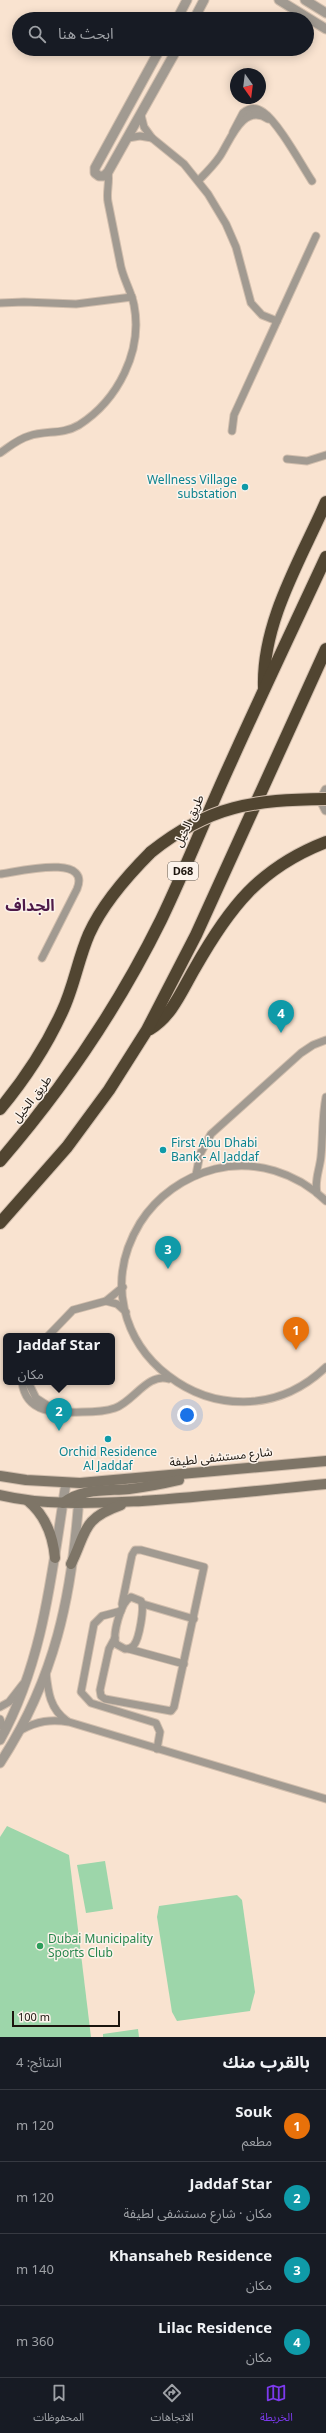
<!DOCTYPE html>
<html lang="ar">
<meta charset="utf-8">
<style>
:root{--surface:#171b24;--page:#242831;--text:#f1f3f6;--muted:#9ea1a6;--line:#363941;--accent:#7c3aed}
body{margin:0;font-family:Georgia,"Noto Sans Arabic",serif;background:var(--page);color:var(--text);direction:rtl}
.compass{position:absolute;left:230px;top:68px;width:36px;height:36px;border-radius:50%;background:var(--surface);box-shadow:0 2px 10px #0003;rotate:166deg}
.scale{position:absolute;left:12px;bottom:10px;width:108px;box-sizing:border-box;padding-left:4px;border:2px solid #1c150e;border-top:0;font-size:11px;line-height:14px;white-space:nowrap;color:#1c150e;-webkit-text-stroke:3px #fcf3eb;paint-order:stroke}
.you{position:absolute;left:187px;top:1415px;width:14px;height:14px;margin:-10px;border:3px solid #fff;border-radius:50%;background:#1a73e8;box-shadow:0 0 0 6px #1a73e833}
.badge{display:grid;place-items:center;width:26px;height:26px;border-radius:50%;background:var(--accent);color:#fff;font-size:13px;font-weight:700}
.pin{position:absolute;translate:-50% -33px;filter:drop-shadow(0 1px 2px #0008)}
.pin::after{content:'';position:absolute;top:21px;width:14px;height:12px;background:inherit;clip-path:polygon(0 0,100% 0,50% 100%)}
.popup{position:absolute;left:3px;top:1333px;width:112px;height:52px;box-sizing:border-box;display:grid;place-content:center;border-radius:6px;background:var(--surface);filter:drop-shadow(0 1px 3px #0005);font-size:13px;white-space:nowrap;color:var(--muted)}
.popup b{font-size:15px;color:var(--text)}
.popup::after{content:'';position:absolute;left:50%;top:100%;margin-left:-8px;border:8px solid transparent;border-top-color:var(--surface)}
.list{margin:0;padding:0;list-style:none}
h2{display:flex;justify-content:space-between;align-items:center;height:52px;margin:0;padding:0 16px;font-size:17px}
h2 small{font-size:13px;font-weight:400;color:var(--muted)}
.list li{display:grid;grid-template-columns:26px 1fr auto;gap:12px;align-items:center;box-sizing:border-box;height:72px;padding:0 16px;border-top:1px solid var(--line)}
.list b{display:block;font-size:15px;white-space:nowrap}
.list p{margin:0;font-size:13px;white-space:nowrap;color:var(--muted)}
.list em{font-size:13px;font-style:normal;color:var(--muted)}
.icon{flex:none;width:22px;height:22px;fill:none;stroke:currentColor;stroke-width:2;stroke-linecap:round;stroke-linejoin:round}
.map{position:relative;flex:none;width:326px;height:2037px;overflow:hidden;direction:ltr}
.search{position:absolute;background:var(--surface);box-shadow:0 2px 10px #0003;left:12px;right:12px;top:12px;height:44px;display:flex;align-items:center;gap:10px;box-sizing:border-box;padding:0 14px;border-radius:22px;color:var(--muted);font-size:15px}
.sheet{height:340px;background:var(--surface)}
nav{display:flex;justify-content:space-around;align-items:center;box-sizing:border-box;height:56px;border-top:1px solid var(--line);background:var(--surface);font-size:11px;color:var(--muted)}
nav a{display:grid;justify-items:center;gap:2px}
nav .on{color:var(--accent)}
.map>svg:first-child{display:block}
.green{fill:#9dd6aa}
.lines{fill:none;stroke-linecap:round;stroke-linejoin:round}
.minor-casing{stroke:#d1bead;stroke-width:9}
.tertiary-casing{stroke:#d1bead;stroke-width:11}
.secondary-casing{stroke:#d1bead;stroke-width:12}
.motorway-casing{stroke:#d1bead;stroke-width:14}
.minor{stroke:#a19a91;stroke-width:7}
.tertiary{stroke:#a19a91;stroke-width:9}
.secondary{stroke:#7e7567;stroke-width:10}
.motorway{stroke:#514531;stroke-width:12}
.motorway-bridge-casing{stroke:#d1bead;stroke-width:14;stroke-linecap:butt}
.motorway-bridge{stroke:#514531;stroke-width:12}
.culture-dot{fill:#0f9aa8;stroke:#fcf3eb;stroke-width:1.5}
.leisure-dot{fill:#2e9e5b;stroke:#fcf3eb;stroke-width:1.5}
.labels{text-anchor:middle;stroke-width:3;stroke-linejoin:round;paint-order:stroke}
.shield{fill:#fcf3eb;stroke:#5f5850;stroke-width:1}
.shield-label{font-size:11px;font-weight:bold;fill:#1c150e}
.culture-label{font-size:12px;fill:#0d838f;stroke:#fcf3eb;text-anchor:end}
.street-label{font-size:12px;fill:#1c150e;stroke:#fcf3eb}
.leisure-label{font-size:12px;fill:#27864d;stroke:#fcf3eb;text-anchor:start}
.district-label{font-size:16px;font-weight:bold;fill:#4e1a48;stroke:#fcf3eb}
</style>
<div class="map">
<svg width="326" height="2037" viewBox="0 0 326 2037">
<rect width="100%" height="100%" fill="#f9e3d0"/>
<g class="green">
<path d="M7,1826L69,1855L91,2037H0V1837Z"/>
<path d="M105,1861L113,1909L86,1913L77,1865Z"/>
<path d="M237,1895L242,1900L255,1992L250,2011L177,2021L172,2012L157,1917L159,1906Z"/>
<path d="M138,2029L139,2037H103V2034Z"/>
</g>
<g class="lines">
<defs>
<g id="minor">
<path d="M141,115L144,127L152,138L184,164L208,194L226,224L236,247L251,303L262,315L277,321"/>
<path d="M233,132L243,113C249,108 256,107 263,112C278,122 301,164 312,181"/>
<path d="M128,138L140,136L152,138"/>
<path d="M199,180C206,173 214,165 220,156C230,141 243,102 268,119"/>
<path d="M0,303L24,302L76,304L132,297"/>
<path d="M232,431L234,415L316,236"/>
<path d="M0,453C9,447 18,439 29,436C46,430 62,435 79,425C118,400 143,351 134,305C131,290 122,277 120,262C116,242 112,222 108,202C106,192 110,182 108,172"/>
<path d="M287,459L307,461L326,455"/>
<path d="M0,874C13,873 92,852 77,889L42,958"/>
<path d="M196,1175L200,1154L211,1134L301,1053L313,1045L326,1040"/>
<path d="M317,1193C314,1180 320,1169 321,1156C323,1136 322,1117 326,1097"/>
<path d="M326,1201C297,1173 255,1159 215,1169C184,1177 157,1196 140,1223C68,1342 225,1463 326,1367"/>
<path d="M106,1301L117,1304L126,1312"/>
<path d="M48,1336L73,1310L106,1301L123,1287"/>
<path d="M22,1382C26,1414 56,1413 82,1412C93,1412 104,1412 115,1408C133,1402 148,1372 169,1379"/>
<path d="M28,1382L36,1398L53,1409"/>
<path d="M131,1597L141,1601C145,1607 139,1639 134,1645C132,1648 129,1649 125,1649L116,1644C112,1635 121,1601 131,1597Z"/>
<path d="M143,1604L194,1619"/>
<path d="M121,1611L102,1616L94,1624L81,1692L91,1703L156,1723L160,1732L157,1749"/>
<path d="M115,1638L109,1649L100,1690L101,1696L105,1699L171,1711L174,1707L204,1567L141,1550H135L132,1555L122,1604"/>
<path d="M129,1649L184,1664"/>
<path d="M46,1672C48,1692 50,1709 67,1721"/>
<path d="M0,1707L9,1702L23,1684"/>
<path d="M0,1719L5,1732"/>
<path d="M21,1730C37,1721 51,1719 69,1722L326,1799"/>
</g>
<g id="tertiary">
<path d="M279,0L326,29"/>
<path d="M305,0L326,13"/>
<path d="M177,19L187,0"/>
<path d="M194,19L204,0"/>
<path d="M160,49L95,168V173L99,176H104L108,172L177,49"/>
<path d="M326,790L321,800L326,810"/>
<path d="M0,1740C44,1661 52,1570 66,1483"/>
<path d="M0,1763C55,1679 72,1596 79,1497"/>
</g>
<g id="secondary">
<path d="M0,1476L26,1480L80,1483L326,1461"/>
<path d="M0,1495C46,1506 95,1503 142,1501C203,1497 265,1490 326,1484"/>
<path d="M28,1501C46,1516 53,1536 55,1558"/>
<path d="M63,1503C83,1488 106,1491 129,1489C146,1487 162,1484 179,1480"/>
<path d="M71,1564C87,1532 81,1519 121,1505"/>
</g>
<g id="motorway">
<path d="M264,687C262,622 301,559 326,502"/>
<path d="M150,1029C172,1016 182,990 195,968C229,908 259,868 326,842"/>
<path d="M0,1109C24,1080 46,1047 62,1012C74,987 78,959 89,934C103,903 127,876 151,852"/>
<path d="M0,1161C64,1087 118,1007 161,920C186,868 207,814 231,762C262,693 294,626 326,557"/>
<path d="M0,1223L67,1147L109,1090L147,1030L196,935L326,649"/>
</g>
</defs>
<use href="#minor" class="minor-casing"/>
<use href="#tertiary" class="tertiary-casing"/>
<use href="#secondary" class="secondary-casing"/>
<use href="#motorway" class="motorway-casing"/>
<use href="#minor" class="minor"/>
<use href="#tertiary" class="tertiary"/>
<use href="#secondary" class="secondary"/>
<use href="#motorway" class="motorway"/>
<defs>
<path id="motorway-bridge" d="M151,852C210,805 253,800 326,799"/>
</defs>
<use href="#motorway-bridge" class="motorway-bridge-casing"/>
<use href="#motorway-bridge" class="motorway-bridge"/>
</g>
<g class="culture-dot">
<circle cx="245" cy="487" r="4"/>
<circle cx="163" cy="1150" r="4"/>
<circle cx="108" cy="1439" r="4"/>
</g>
<circle class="leisure-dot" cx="40" cy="1946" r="4"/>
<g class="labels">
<rect class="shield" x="168" y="862" width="30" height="18" rx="3"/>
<g class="shield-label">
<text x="183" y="875">D68</text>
</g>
<g class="culture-label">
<text x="237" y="484">Wellness Village<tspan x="237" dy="14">substation</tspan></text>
<text x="171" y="1147" text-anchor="start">First Abu Dhabi<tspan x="171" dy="14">Bank - Al Jaddaf</tspan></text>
<text x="108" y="1456" text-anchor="middle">Orchid Residence<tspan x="108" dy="14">Al Jaddaf</tspan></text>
</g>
<g class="street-label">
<text transform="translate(189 821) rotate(-66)" y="4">طريق الخيل</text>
<text transform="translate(32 1099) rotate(-52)" y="4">طريق الخيل</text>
<text transform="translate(221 1457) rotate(-6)" y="4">شارع مستشفى لطيفة</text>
</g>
<g class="leisure-label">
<text x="48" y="1943">Dubai Municipality<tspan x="48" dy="14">Sports Club</tspan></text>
</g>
<g class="district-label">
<text x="30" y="911">الجداف</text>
</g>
</g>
</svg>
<svg class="compass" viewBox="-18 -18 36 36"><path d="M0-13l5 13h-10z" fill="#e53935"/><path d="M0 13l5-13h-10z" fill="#9ea1a6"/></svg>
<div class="scale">100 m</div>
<div class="you"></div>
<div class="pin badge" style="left:296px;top:1350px;background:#e8710a">1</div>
<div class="pin badge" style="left:59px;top:1431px;background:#0f9aa8">2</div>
<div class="popup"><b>Jaddaf Star</b>مكان</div>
<div class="pin badge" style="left:168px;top:1269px;background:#0f9aa8">3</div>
<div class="pin badge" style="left:281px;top:1033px;background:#0f9aa8">4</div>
<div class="search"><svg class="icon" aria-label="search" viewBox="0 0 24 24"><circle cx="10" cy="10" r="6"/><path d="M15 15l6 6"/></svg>ابحث هنا</div>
</div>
<section class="sheet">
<h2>بالقرب منك<small>النتائج: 4</small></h2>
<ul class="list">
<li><span class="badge" style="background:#e8710a">1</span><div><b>Souk</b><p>مطعم</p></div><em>120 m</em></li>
<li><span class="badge" style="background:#0f9aa8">2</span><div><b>Jaddaf Star</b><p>مكان · شارع مستشفى لطيفة</p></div><em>120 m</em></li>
<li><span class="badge" style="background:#0f9aa8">3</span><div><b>Khansaheb Residence</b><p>مكان</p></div><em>140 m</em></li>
<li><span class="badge" style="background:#0f9aa8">4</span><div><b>Lilac Residence</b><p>مكان</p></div><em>360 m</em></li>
</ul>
</section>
<nav>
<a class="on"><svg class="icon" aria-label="map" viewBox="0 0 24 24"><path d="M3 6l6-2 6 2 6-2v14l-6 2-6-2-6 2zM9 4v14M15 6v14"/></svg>الخريطة</a>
<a><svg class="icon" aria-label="directions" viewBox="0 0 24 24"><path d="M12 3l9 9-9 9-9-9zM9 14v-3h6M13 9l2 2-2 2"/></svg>الاتجاهات</a>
<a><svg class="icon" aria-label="saved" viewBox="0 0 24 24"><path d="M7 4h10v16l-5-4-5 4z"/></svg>المحفوظات</a>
</nav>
